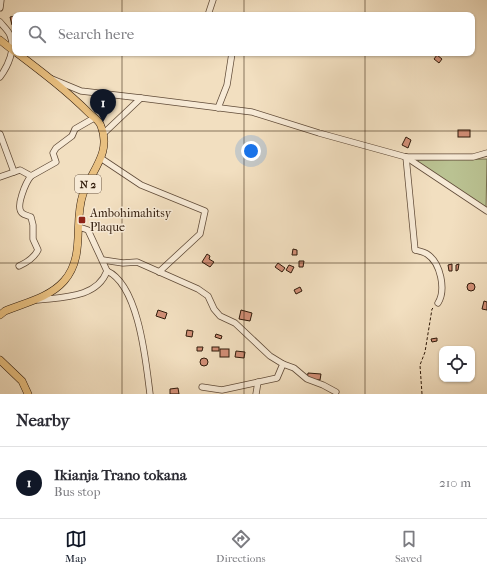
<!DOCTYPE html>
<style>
:root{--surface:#fff;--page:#f2f2f3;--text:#2b2b33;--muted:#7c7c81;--line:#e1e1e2;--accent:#111827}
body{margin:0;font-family:"IM FELL French Canon",serif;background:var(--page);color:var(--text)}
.controls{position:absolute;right:12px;bottom:12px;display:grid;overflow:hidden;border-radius:8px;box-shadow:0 1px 3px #0004}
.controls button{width:36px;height:36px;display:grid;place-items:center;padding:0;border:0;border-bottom:1px solid var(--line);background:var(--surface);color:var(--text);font:20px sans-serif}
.you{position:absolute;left:251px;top:151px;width:14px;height:14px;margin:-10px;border:3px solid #fff;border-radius:50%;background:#1a73e8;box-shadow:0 0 0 6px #1a73e833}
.badge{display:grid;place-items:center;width:26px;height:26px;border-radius:50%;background:var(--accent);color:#fff;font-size:13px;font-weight:700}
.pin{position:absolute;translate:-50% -33px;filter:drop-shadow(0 1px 2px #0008)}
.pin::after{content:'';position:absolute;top:21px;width:14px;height:12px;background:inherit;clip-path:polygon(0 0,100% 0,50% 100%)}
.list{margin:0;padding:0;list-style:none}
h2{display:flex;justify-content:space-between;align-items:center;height:52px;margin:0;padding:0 16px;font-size:17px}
h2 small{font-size:13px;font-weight:400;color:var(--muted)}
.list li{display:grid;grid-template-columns:26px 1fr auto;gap:12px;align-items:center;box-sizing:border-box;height:72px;padding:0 16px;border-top:1px solid var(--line)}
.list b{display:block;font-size:15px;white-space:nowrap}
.list p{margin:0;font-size:13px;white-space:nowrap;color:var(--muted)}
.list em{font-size:13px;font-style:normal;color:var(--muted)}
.icon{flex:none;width:22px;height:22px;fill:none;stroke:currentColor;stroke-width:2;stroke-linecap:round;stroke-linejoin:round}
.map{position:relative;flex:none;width:487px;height:394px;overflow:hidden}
.search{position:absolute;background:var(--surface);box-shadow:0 1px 3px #0004;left:12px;right:12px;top:12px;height:44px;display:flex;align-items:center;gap:10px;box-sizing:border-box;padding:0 14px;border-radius:8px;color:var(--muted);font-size:15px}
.sheet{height:124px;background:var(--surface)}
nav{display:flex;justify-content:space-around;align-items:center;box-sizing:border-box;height:56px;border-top:1px solid var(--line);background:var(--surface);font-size:11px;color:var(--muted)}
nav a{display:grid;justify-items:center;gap:2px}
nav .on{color:var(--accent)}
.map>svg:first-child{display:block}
.green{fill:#bac292;stroke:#746e4e}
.building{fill:#d28f77;stroke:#2f1a0a}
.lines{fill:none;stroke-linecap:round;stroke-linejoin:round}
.minor-casing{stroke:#604b38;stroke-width:7}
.major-casing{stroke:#2f1a0a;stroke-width:8}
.path{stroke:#2f1a0a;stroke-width:1;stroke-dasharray:3 2;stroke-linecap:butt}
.minor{stroke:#f7ead6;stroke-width:5.5}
.major{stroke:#e9c080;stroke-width:7}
.grid{fill:none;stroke:#2f1a0a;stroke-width:1;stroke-opacity:0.55}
.poi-dot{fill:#8f2418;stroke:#f7ead6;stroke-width:1.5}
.labels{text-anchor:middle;stroke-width:3;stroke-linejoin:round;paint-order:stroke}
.shield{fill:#f7ead6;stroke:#6b5847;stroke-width:1}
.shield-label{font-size:11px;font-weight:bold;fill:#2f1a0a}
.poi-label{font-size:12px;fill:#2f1a0a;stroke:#f7ead6;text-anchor:start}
</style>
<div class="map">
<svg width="487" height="394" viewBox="0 0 487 394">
<rect width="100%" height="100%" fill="#f2dfc0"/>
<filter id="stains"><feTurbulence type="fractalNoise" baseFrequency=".005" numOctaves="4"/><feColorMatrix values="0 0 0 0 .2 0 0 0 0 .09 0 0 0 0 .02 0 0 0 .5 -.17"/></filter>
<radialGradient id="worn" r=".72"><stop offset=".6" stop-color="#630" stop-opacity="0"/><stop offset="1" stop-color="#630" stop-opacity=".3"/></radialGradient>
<path class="green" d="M487,159L486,210L418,164V160Z"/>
<g class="building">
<path d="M15,16V25H12L10,17Z"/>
<path d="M437,55L442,59L439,63L434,59Z"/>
<rect x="458" y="130" width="12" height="7"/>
<path d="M406,137L411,140L408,148L402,145Z"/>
<path d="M293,249L297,250V255H292Z"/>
<path d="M207,254L210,256L209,259L214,262L210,267L202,262Z"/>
<path d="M299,261H304L303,267H299Z"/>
<path d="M278,263L285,268L282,272L275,267Z"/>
<path d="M452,264V271H449L448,265Z"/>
<path d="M459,264L458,270L456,271V265Z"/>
<path d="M289,265L294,267L291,273L286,270Z"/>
<circle cx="471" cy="287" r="4"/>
<path d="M300,287L302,291L296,294L294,290Z"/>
<path d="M484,301L487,302V310L482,309Z"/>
<path d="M158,310L167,313L165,319L156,316Z"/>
<path d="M241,310L252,313L250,321L239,319Z"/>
<path d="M187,330L193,331L192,337L186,336Z"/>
<path d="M216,334L222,336L221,339L215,337Z"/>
<path d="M437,338V341L432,342L431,339Z"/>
<path d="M197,347H203L202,351H197Z"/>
<rect x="212" y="347" width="7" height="4"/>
<rect x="220" y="349" width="9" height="8"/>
<path d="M236,351L245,352L244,358L235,357Z"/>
<circle cx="204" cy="362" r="4"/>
<path d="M308,373L321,374L320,380L307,379Z"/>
<path d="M178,388L179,394H170V389Z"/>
</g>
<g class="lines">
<defs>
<g id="minor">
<path d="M0,8L1,0"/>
<path d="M208,15L213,0"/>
<path d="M0,22C3,26 8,30 10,35C16,49 8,66 0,77"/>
<path d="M52,79L81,91L141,98"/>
<path d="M218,108L227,85L232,53"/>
<path d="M104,133L141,98L252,112L319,133L406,157H473L487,153"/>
<path d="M0,134L14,172"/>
<path d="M406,157L415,250C419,251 424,252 427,254C441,263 446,290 438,303"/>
<path d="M406,157L487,211"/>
<path d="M102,159L141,185L205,211L200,234L159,272"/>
<path d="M0,177L20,170L31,176L56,162L53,153L56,148L72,136L75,129L94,118"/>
<path d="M79,227L88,230L107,271C139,285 146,363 150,394"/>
<path d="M103,260L123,263L137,262L198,289L208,296L214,309L220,316L235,323L270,356L283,364L277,378L222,390L202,387"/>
<path d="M19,266C28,262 34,258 38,250L33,239V225L31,217C29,216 24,215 22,213C15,207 26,182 31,176"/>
<path d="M38,300C63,297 97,298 107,271"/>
<path d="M283,364L294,368L307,379L323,385L336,392"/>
<path d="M256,394L258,382"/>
</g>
<g id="major">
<path d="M0,40L15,52"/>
<path d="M0,315L5,311C24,303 49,298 64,281C86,256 73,223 83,194C91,171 112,153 101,126C99,120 93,117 89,113C67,91 42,72 17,53"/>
<path d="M0,360L22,381L28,394"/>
</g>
</defs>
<use href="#minor" class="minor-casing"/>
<use href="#major" class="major-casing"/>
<path class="path" d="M422,394L420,365L425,352L432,309L434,307"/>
<use href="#minor" class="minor"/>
<use href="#major" class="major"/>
</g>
<path class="grid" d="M122,0V15M244,0V15M365,0V15M122,53V394M244,53V394M365,53V394M0,131H487M0,263H487"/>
<rect class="poi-dot" x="78" y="216" width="8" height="8" rx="2"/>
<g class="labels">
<rect class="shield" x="75" y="175" width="26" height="18" rx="3"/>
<g class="shield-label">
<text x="88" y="188">N 2</text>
</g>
<g class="poi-label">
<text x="90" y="217">Ambohimahitsy<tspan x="90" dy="14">Plaque</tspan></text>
</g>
</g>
<rect width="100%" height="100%" filter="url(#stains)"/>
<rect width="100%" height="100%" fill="url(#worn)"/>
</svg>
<div class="controls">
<button><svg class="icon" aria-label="locate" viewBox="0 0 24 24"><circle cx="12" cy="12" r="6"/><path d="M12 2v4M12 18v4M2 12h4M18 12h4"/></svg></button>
</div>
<div class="you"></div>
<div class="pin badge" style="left:103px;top:122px">1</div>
<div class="search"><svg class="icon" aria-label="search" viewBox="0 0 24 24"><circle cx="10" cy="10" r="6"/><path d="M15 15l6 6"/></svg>Search here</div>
</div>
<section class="sheet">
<h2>Nearby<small></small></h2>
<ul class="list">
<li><span class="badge">1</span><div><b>Ikianja Trano tokana</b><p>Bus stop</p></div><em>210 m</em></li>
</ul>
</section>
<nav>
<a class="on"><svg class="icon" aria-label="map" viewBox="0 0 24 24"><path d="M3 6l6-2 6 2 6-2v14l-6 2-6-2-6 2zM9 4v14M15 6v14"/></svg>Map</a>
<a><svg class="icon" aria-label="directions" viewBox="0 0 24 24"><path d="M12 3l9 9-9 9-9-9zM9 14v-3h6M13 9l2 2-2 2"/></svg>Directions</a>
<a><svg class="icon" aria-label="saved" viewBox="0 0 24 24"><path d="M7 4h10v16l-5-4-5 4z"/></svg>Saved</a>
</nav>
